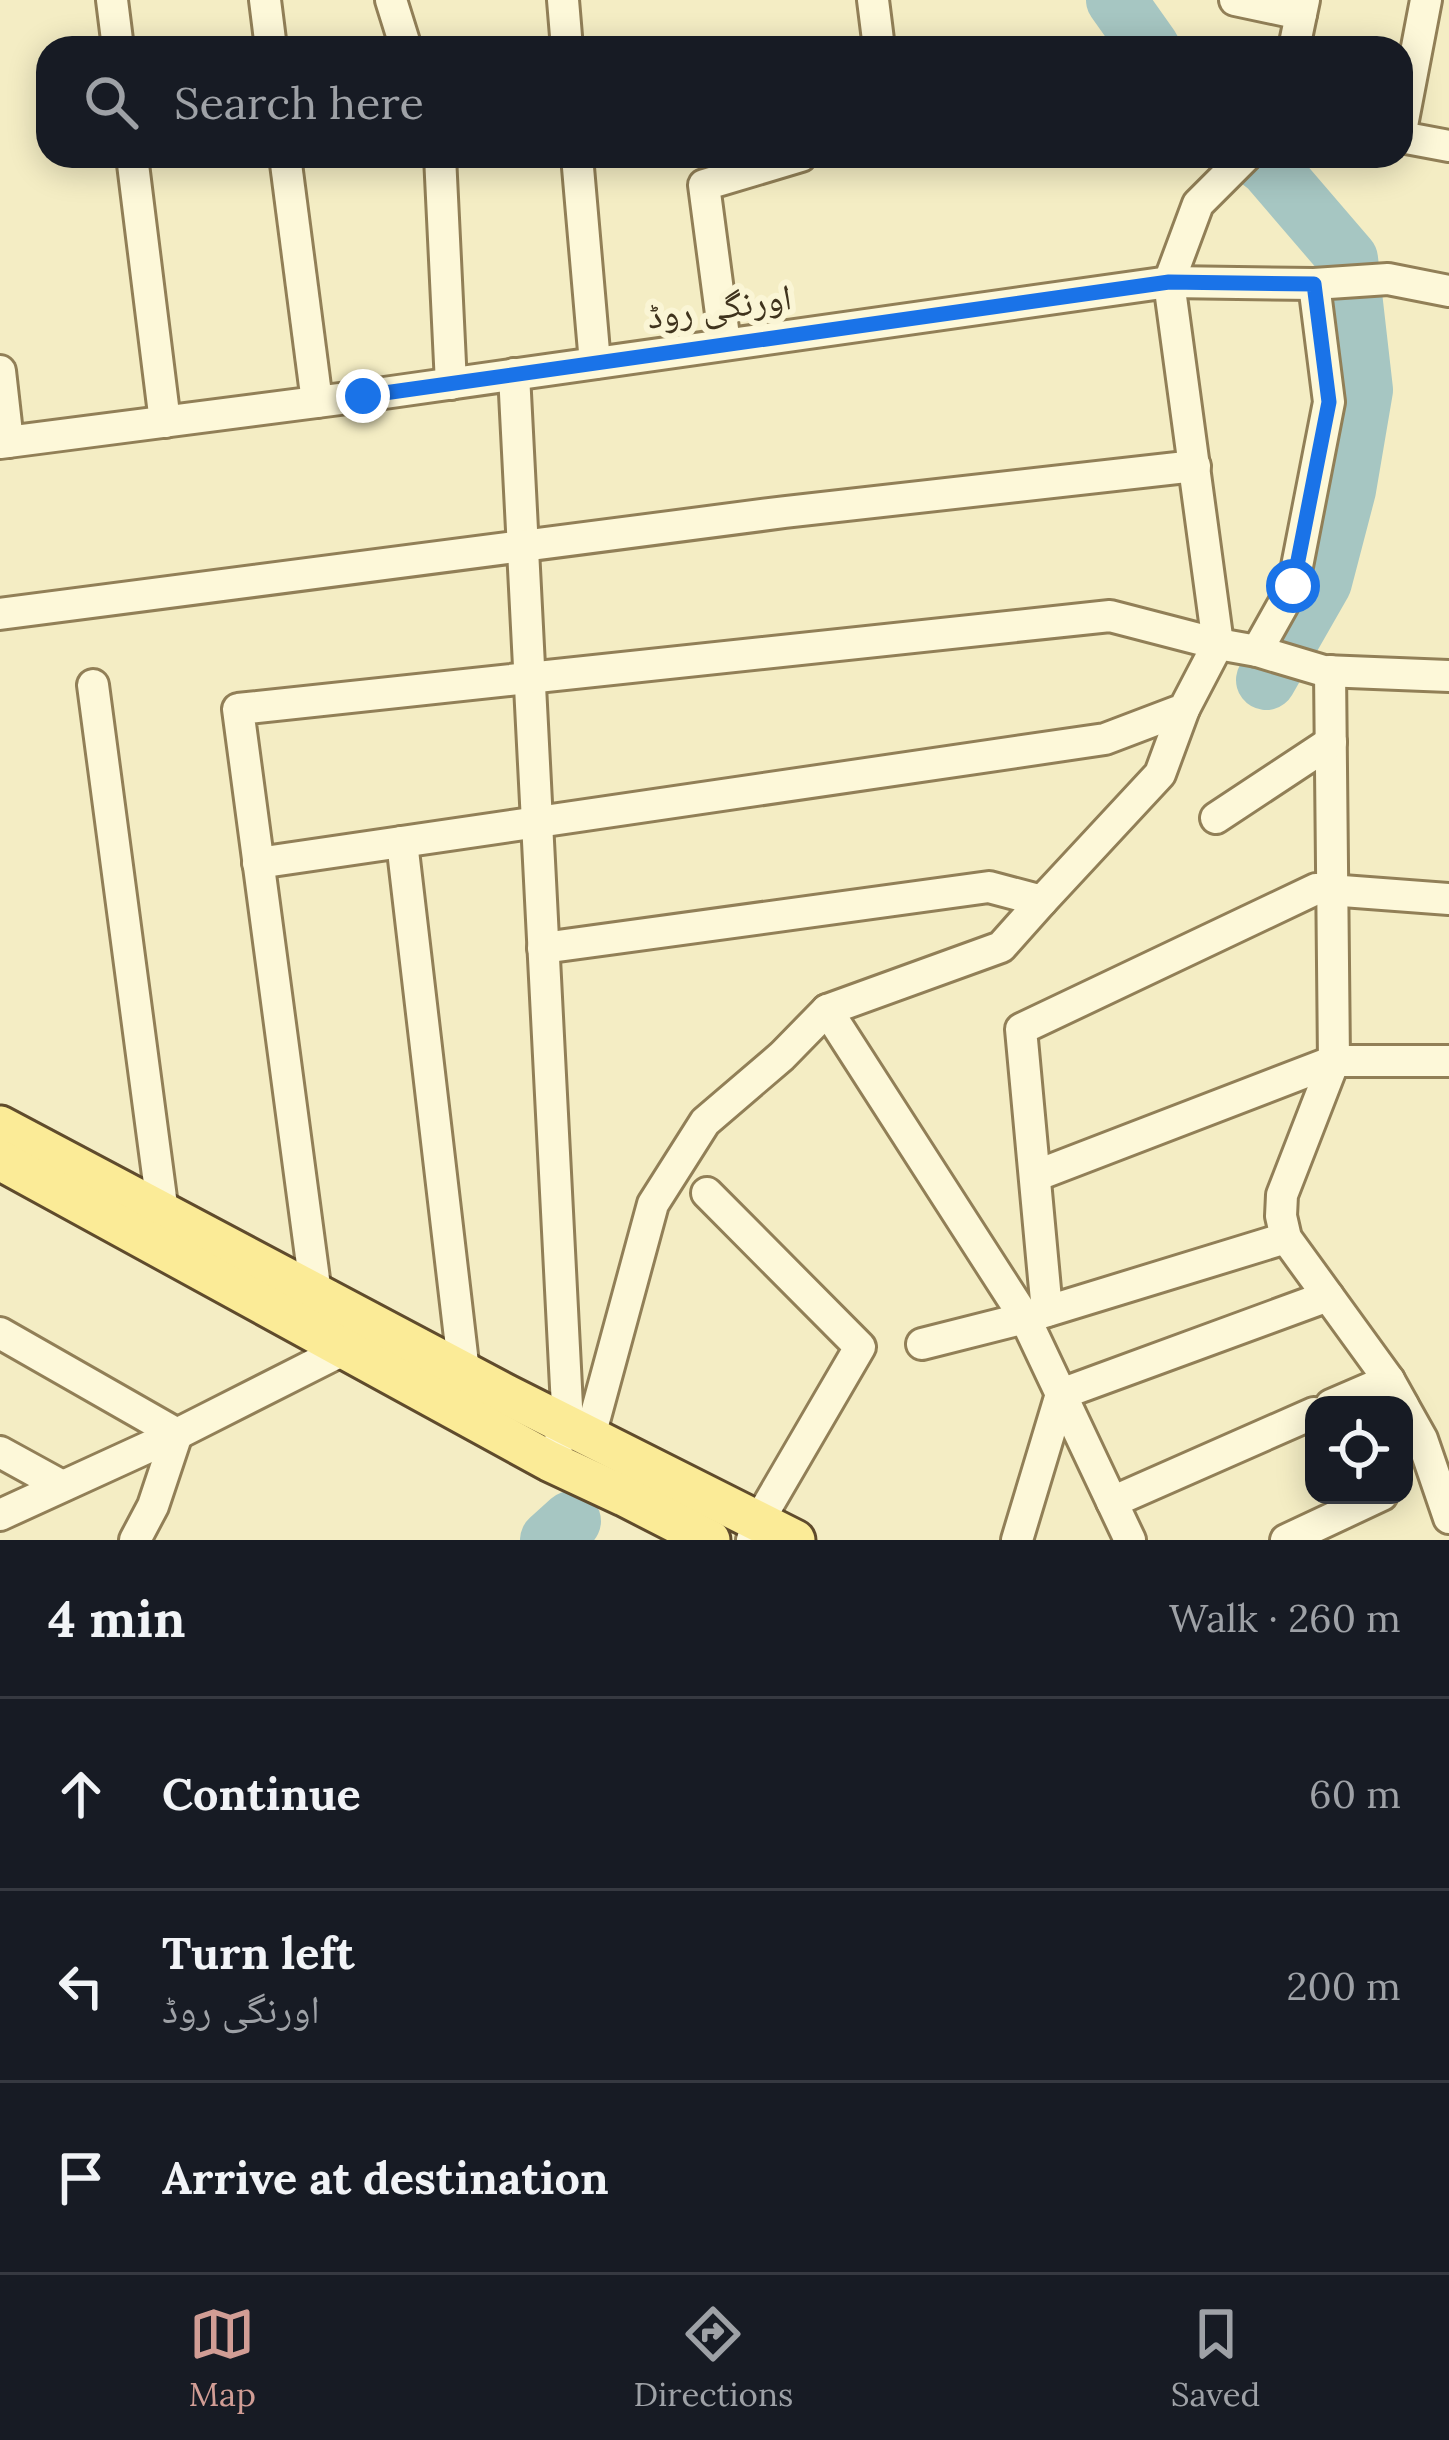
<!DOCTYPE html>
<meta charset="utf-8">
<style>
:root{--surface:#171b24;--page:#242831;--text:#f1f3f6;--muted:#9ea1a6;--line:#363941;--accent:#d19d95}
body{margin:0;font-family:Lora,"Noto Naskh Arabic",serif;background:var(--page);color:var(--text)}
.controls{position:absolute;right:36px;bottom:36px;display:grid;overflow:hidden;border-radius:24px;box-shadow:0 6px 30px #0003}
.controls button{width:108px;height:108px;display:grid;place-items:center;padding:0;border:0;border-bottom:3px solid var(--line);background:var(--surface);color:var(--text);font:60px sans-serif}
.stop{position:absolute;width:36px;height:36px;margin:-27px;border:9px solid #1a73e8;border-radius:50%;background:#fff}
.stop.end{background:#1a73e8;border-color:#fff;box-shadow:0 3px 12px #0008}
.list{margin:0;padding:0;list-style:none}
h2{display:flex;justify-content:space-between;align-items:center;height:156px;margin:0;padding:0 48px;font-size:51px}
h2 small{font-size:39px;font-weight:400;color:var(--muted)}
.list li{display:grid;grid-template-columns:78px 1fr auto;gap:36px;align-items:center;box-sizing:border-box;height:192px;padding:0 48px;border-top:3px solid var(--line)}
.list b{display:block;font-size:45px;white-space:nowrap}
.list p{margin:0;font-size:39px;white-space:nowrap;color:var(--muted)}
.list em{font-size:39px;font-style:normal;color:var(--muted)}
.icon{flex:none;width:66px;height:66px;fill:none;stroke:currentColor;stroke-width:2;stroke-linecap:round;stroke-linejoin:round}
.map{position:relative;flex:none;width:1449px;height:1540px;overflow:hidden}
.search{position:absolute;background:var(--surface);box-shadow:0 6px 30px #0003;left:36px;right:36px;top:36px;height:132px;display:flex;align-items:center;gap:30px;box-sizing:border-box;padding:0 42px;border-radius:36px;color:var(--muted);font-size:45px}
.sheet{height:732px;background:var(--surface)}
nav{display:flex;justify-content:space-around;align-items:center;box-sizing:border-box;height:168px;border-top:3px solid var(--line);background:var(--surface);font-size:33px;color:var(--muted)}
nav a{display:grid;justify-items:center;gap:6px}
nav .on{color:var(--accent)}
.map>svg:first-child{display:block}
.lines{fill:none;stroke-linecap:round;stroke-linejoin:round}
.river{stroke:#a6c6c2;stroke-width:60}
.minor-casing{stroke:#917f57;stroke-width:36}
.major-casing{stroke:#5f4b2c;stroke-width:45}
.minor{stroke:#fdf8d9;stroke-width:30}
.major{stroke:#fbeb97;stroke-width:39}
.route{stroke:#1a73e8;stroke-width:15}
.labels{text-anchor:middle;stroke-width:12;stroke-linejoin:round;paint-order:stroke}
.street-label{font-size:36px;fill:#3f331d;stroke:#faf5d5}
</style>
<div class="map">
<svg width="1449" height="1540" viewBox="0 0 1449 1540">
<rect width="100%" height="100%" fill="#f4edc4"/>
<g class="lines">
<g class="river">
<path d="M1116,0L1150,48"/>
<path d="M1255,156L1269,167L1348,259L1363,390L1346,490L1322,582L1266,680"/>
<path d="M550,1540L571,1521"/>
</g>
<defs>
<g id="minor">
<path d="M112,0L118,48"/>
<path d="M265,0L271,48"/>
<path d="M391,0L406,48"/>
<path d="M563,0L567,48"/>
<path d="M873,0L879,48"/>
<path d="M1235,0L1301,14"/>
<path d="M1294,48L1304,0"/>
<path d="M1401,131L1426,0"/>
<path d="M1401,137L1449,146"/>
<path d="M132,156L165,422"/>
<path d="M285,156L317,402"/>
<path d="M440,156L451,384"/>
<path d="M577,156L595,363"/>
<path d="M725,344L704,185L801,156"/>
<path d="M0,371L8,442"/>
<path d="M514,374L568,1426L560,1440"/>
<path d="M0,443L363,396L1169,282L1314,284L1388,279L1449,291"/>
<path d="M0,614L785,512L1195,466"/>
<path d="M1257,651L1293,587L1329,402L1314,284"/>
<path d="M1330,671L1334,1061L1282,1195L1281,1216L1286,1238L1389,1380L1403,1405"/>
<path d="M93,685L163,1213"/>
<path d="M1216,818L1331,742"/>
<path d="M402,842L464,1372"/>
<path d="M258,863L1105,739L1184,709L1218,644L1169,282L1198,204L1246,156"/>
<path d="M543,948L989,887L1042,901L1160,774L1184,709"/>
<path d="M827,1010L1025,1318L1130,1540"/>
<path d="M1035,1176L1334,1061H1449"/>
<path d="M707,1193L860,1347L758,1522L752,1540"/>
<path d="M316,1294L238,709L1110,616L1218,644L1257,651L1324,671L1449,676"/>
<path d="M1047,1311L1021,1029L1316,889L1449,899"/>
<path d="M0,1333L177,1434L153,1506L135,1540"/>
<path d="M922,1344L1025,1318L1286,1238"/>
<path d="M1331,1405L1389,1380"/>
<path d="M1404,1407L1422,1439L1449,1518"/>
<path d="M590,1436L653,1204L705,1122L782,1056L827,1010L1001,947L1042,901"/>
<path d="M0,1452L62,1486"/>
<path d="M1112,1502L1314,1413"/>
<path d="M0,1515L177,1434L345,1349"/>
<path d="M1017,1540L1061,1394L1328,1296"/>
<path d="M1286,1540L1382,1495"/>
</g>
<g id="major">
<path d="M0,1126L507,1395L795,1540"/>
<path d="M0,1160L549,1461L624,1496L710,1540"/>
</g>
</defs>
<use href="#minor" class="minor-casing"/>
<use href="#major" class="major-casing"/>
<use href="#minor" class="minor"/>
<use href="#major" class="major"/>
</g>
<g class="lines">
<path class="route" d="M363,396L1169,282L1314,284L1329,402L1293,586"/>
</g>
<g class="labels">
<g class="street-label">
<text transform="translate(719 306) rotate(-8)" y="13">اورنگی روڈ</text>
</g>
</g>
</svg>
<div class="controls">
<button><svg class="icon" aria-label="locate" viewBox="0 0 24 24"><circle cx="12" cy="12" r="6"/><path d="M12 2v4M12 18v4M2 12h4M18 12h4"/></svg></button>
</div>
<div class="stop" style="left:1293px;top:586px"></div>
<div class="stop end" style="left:363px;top:396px"></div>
<div class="search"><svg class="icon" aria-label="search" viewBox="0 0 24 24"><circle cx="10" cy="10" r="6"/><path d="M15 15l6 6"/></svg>Search here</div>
</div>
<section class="sheet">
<h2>4 min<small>Walk · 260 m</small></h2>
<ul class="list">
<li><svg class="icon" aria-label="ahead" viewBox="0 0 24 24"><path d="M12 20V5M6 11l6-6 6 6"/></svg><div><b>Continue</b></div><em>60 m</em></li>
<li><svg class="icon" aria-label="left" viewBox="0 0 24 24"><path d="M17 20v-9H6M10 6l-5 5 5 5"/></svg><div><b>Turn left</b><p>اورنگی روڈ</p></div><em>200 m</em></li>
<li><svg class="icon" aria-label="arrive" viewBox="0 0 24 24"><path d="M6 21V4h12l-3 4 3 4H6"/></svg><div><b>Arrive at destination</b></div></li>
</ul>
</section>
<nav>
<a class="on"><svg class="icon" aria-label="map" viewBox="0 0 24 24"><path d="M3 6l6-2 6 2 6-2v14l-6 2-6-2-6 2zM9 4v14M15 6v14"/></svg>Map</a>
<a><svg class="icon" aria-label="directions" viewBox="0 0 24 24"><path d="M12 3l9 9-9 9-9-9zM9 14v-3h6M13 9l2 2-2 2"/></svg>Directions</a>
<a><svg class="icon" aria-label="saved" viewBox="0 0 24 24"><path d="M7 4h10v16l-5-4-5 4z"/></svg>Saved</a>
</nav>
